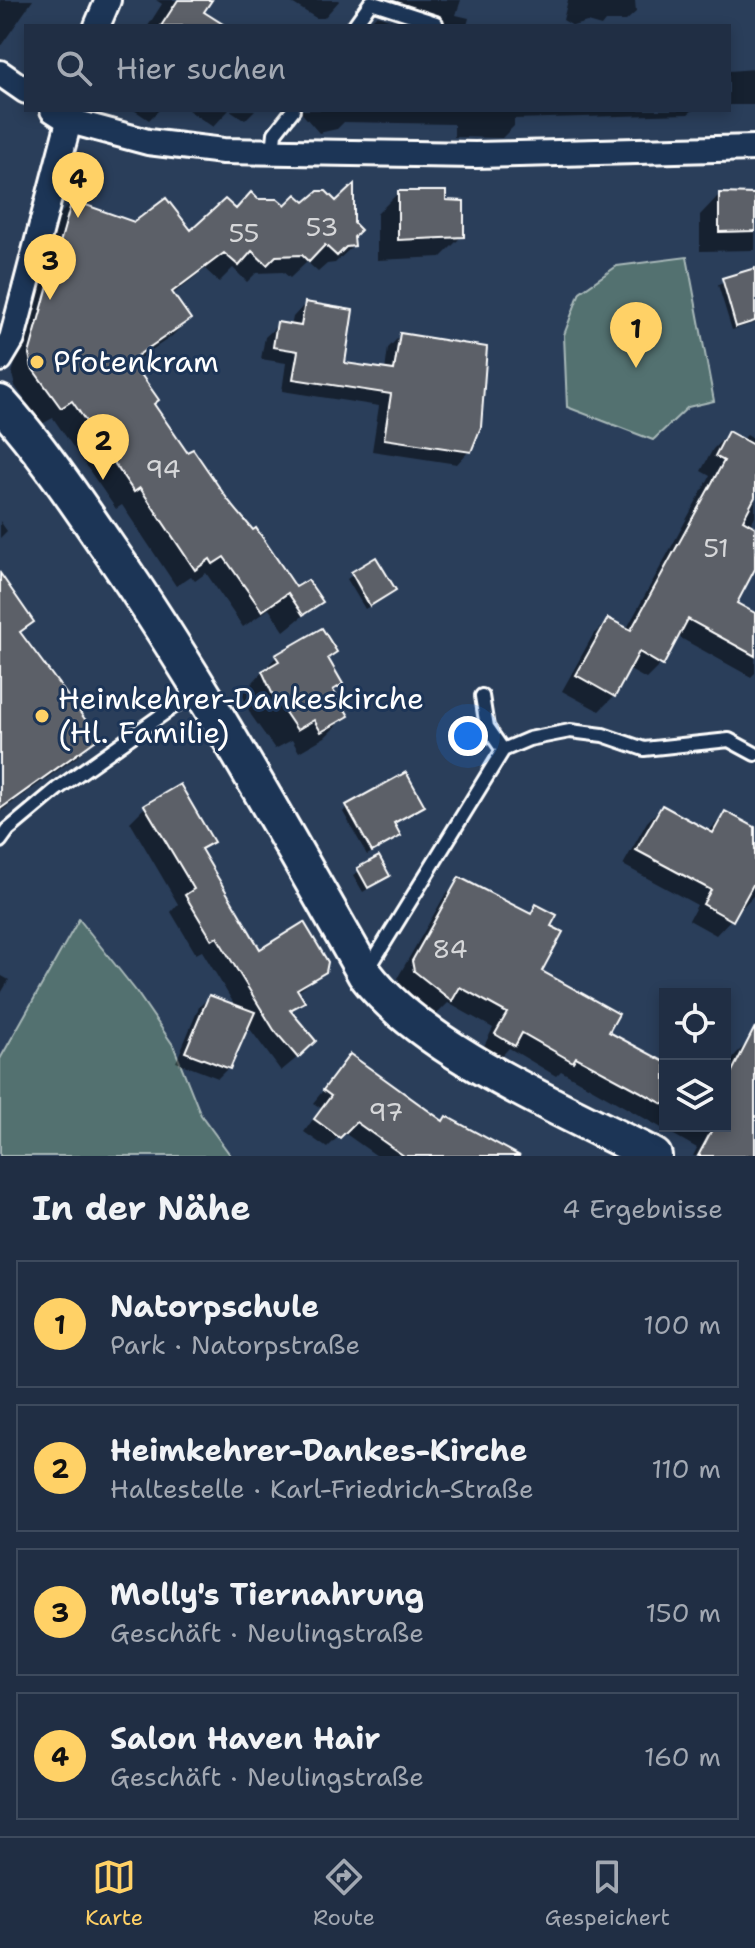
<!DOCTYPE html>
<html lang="de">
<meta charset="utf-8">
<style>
:root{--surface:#202e44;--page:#28364b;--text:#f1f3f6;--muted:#a2a8b2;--line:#3d4a5d;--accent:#ffd166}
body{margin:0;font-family:"Shantell Sans",sans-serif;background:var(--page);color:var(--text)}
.controls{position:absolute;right:24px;bottom:24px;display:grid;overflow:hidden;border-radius:0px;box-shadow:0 4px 12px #0003}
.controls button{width:72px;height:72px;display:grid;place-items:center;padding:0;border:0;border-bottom:2px solid var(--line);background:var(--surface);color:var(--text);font:40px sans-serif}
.you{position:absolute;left:468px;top:736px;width:28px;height:28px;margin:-20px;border:6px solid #fff;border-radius:50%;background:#1a73e8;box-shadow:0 0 0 12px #1a73e833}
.badge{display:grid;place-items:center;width:52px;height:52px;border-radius:50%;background:var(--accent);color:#111;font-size:26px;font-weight:700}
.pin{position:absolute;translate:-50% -66px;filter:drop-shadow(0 2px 4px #0008)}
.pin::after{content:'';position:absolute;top:42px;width:28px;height:24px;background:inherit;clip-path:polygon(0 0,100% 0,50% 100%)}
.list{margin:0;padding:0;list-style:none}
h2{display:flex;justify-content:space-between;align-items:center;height:104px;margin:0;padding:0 32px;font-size:34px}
h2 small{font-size:26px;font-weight:400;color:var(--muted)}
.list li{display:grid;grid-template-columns:52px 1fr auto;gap:24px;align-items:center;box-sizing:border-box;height:128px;margin:0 16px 16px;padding:0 16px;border:2px solid var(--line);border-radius:0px}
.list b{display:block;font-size:30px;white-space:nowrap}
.list p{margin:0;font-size:26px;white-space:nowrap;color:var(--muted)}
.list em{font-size:26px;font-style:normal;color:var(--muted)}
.icon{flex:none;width:44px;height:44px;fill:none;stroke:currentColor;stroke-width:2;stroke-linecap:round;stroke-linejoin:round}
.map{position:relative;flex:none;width:755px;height:1156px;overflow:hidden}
.search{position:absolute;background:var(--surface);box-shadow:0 4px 12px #0003;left:24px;right:24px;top:24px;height:88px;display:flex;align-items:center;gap:20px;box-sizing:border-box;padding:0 28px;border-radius:0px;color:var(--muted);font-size:30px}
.sheet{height:680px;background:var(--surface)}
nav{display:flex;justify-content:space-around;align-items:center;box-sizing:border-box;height:112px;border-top:2px solid var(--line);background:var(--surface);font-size:22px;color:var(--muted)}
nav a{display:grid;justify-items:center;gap:4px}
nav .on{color:var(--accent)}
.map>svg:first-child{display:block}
.green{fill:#527170;stroke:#a8b8b8;stroke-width:2}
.shadow{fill:#0007}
.building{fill:#5c6067;stroke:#fff;stroke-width:2}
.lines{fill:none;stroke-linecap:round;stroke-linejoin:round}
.lane-casing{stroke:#fff;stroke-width:18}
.street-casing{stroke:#fff;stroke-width:30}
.secondary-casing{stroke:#fff;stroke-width:40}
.lane{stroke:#1d3557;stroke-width:12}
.street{stroke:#1d3557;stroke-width:24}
.secondary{stroke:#1d3557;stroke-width:34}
.poi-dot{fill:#ffd166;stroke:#1d3557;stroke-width:3}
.labels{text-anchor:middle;stroke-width:6;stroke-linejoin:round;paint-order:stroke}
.number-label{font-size:26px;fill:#d6d7d9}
.poi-label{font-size:30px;fill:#fff;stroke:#1d3557;text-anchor:start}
</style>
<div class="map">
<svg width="755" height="1156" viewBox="0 0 755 1156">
<rect width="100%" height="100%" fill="#2a3e5a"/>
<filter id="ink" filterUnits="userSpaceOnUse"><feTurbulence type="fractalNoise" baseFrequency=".0125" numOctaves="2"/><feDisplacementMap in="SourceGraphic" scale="16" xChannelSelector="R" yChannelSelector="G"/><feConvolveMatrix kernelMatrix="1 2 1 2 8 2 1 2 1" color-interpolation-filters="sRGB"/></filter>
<g filter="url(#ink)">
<g class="green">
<path d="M687,257L714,401L688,407L653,440L567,407L564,335L580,292L617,266Z"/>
<path d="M79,919L136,991L173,1045L201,1115L231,1156H0V1059Z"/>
</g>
<g class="shadow">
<path d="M0,0H33L0,47Z"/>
<path d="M156,0H210L202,13L222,26H148L162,4Z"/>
<path d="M287,0H340L324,18H316Z"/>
<path d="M372,0H461L456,15L469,18L467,26H427Z"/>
<path d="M568,0H635L636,12L626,21H605L601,26L587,22L573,26L563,20Z"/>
<path d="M377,15L410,26H366Z"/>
<path d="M755,69V105H729V71Z"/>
<path d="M134,110H159L149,120Z"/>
<path d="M188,110H229L213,127Z"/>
<path d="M230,110H255L245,120Z"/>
<path d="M299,110H693L688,114L514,119V126L502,138L454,137V124L344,122L337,129L319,133Z"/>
<path d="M398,193L462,236L441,257L377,260V214Z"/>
<path d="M719,195L755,196V250L700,251V215Z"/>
<path d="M257,201L285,208L352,236L353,246L335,263L327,264L318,272L307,262L290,278L283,272L256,273L247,282L233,268L219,282L205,269L172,295L189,319L171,337L131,364L152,404L187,455L296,589L320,602L284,631L269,609L243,627L206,573L195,581L191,576L176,586L122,505L116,509L53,418L42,424L15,386L12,374L54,220L72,202L134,224L190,233Z"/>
<path d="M755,270V323L732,330L718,285Z"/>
<path d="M305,304L343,364L385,371L388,348L401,335L469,451L457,464L372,451L379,406L282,391L286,363L261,359L265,337L278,325L291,327L293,317Z"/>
<path d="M728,434L741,441L747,435L755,440V516L750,526L755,529V565L734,604L755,615V673L751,677L677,636L661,664L646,679L628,669L614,696L599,711L562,691L593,635L608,620L626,630L710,476L701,471L713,449Z"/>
<path d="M0,521L7,531L0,538Z"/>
<path d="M375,560L388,595L365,609L347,579Z"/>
<path d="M0,576L31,622L19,634L96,738L78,756L0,812Z"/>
<path d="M334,652L327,660L341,684L332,692L346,716L325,737L299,752L292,740L275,749L251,715L242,694L276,657Z"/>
<path d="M423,805L393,825L394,840L367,855L343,812L347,807Z"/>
<path d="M145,807L211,841L201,851L260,951L324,971L297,993L302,1002L290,1013L299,1056L281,1071L247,1025L228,1068L218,1078L176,1062L199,1007L209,997L236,1007L202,951L196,954L171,912L178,904L130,822Z"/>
<path d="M662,807L708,832L725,814L755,839V894L716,935L689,920L697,905L623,865L647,822Z"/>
<path d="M378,859L388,876L363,892L353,875Z"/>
<path d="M460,880L528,915L536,906L548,927L539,971L606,1033L665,1064V1126H725V1075L735,1055L750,1040L755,1043V1147L750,1156H693L697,1148L561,1071L556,1076L509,1048L499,1059L482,1050L493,1028L448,1003L436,1015L400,986L398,977L445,895Z"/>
<path d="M0,975L9,980L0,995Z"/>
<path d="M350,1057L442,1123L507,1156H377L343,1132L327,1148L304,1132L321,1108L313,1103Z"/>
</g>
<g class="building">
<path d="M178,0H212L204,12L226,26H161Z"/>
<path d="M354,184V223L361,230L354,237L355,246L346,247L337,256L325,245L309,262L302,255L276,256L267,265L252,251L239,266L224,253L172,292L191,319L131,360L159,400L154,404L187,452L193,449L228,500L253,530L256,528L296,587L308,580L323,602L303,615L288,593L262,611L224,557L213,564L210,559L195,570L140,488L134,492L72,401L61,408L32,368L29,354L72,200L134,222L166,198L191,230L225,199L236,209L251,192L258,199H278L285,205L296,194L305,202L318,191H326L336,201Z"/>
<path d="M398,191H446V200L464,201V237L398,240Z"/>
<path d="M719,193L755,194V231L719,232Z"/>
<path d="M755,268V321L736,327L722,278Z"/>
<path d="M305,302L353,310L345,363L394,370L400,333L487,347L481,427L471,452L384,439L391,394L293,379L298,351L273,347L277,322L301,326Z"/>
<path d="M728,431L755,446V497L743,520L755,527V569L737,603L755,613V656L688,619L663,666L639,652L615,697L576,675L608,618L631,630L724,461L715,456Z"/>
<path d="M376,557L396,590L370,606L351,572Z"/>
<path d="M0,573L34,622L20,632L99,738L0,809Z"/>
<path d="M322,628L337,652L328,658L343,684L333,690L349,716L321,732L314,720L297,730L272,693L262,671L279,661L275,655Z"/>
<path d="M406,772L425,806L394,823L401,836L372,852L346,805Z"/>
<path d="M180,784L214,842L201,849L260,949L304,922L328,962L326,972L297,989L305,1002L290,1010L316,1041L298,1058L274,1030L217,937L212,940L185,895L194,889L144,805Z"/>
<path d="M662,805L713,833L725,811L755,827V881L733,921L703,904L711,890L636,850Z"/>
<path d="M379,856L390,876L368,888L357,868Z"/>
<path d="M459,877L531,914L536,904L557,915L551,926L563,932L542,971L619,1014L609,1032L665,1062V1105L576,1057L573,1062L522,1033L515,1046L495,1034L507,1013L460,987L452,1001L414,971L412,961Z"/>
<path d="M209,995L255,1012L230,1069L185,1052Z"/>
<path d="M755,1027V1156H698L714,1126H725V1085Z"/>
<path d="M350,1054L443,1121L446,1116L520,1156H404L356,1122L340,1138L314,1119L331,1096L323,1090Z"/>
</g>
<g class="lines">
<defs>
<g id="lane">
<path d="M354,26L371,2L436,23"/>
<path d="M273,152L275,133L293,110"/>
<path d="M482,696L487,727L503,750"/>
<path d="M0,841L8,830L57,789L197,690"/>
<path d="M367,971L503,750L529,739L570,731L603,735L644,749L729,740L755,754"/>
</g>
<g id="street">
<path d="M97,26L108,0"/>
<path d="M0,73L26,91"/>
<path d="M53,110L70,121L148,142L223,151L475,155L755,148"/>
<path d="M0,359L12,339L72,110"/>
</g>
<path id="secondary" d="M0,403C39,446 72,495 105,543C201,681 282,828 365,974C423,1051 567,1111 654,1156"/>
</defs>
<use href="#lane" class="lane-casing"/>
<use href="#street" class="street-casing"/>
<use href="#secondary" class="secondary-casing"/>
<use href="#lane" class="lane"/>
<use href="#street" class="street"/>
<use href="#secondary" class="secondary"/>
</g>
</g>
<g class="poi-dot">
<circle cx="37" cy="362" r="8"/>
<circle cx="42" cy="716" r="8"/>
</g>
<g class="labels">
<g class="number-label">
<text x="322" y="236">53</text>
<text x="244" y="242">55</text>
<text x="163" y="478">94</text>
<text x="716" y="557">51</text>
<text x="450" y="958">84</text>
<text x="386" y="1121">97</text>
</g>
<g class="poi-label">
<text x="53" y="372">Pfotenkram</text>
<text x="58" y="709">Heimkehrer-Dankeskirche<tspan x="58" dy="34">(Hl. Familie)</tspan></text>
</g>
</g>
</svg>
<div class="controls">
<button><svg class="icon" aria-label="locate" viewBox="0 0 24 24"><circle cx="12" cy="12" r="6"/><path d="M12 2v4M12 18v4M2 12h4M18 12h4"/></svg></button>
<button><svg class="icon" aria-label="layers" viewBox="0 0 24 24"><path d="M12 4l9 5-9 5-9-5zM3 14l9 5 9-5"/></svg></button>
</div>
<div class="you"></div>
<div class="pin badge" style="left:636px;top:368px">1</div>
<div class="pin badge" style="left:103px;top:480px">2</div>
<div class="pin badge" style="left:50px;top:300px">3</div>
<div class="pin badge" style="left:78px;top:218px">4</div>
<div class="search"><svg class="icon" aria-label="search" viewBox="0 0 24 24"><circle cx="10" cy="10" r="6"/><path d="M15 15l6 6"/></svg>Hier suchen</div>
</div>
<section class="sheet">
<h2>In der Nähe<small>4 Ergebnisse</small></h2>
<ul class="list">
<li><span class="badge">1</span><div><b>Natorpschule</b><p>Park · Natorpstraße</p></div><em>100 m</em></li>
<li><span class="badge">2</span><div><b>Heimkehrer-Dankes-Kirche</b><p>Haltestelle · Karl-Friedrich-Straße</p></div><em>110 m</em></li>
<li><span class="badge">3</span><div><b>Molly's Tiernahrung</b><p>Geschäft · Neulingstraße</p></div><em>150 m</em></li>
<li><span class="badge">4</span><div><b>Salon Haven Hair</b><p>Geschäft · Neulingstraße</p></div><em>160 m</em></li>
</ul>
</section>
<nav>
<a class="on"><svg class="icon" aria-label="map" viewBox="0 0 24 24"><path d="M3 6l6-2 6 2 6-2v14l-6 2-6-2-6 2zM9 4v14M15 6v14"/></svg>Karte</a>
<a><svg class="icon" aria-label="directions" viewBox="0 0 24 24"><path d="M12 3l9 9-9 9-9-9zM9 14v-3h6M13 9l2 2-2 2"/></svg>Route</a>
<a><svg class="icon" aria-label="saved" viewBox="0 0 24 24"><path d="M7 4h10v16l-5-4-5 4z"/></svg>Gespeichert</a>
</nav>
